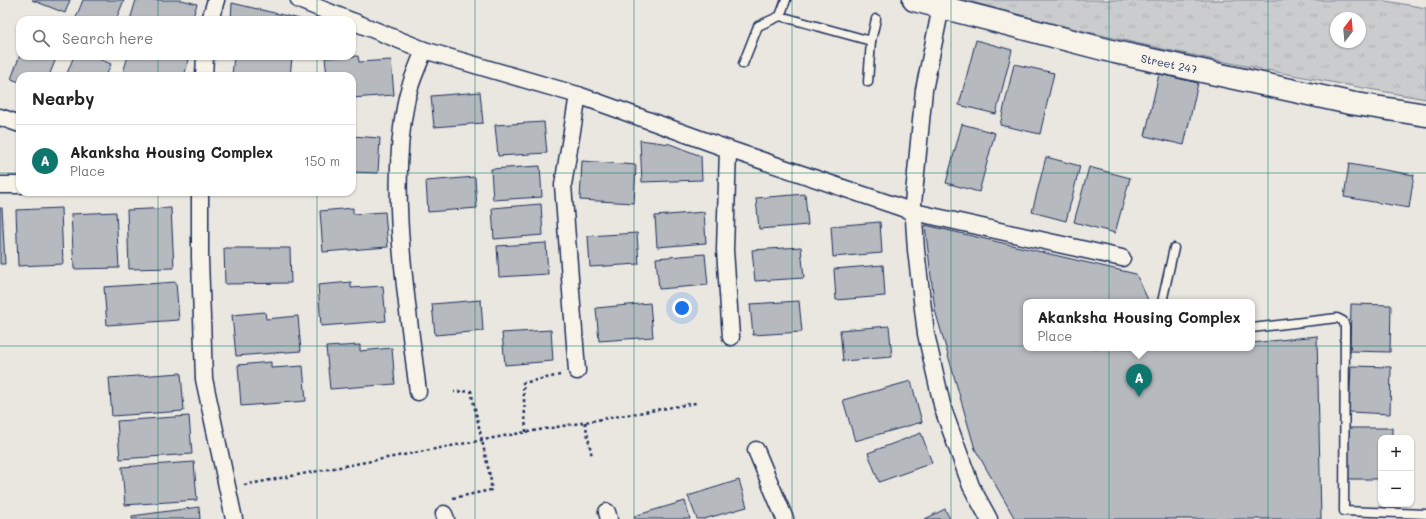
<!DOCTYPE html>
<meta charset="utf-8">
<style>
:root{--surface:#fff;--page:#f6f6f6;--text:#222;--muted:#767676;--line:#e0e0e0;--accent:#0f766e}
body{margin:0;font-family:Mali,sans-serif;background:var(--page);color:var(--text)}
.controls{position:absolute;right:12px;bottom:12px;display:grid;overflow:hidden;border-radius:8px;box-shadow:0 1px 3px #0004}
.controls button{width:36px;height:36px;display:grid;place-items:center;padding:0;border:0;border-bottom:1px solid var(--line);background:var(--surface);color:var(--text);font:20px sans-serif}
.compass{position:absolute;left:1330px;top:12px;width:36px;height:36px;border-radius:50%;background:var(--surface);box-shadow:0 1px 3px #0004;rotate:16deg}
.you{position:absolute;left:682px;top:308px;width:14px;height:14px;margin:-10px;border:3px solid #fff;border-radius:50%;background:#1a73e8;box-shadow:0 0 0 6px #1a73e833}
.badge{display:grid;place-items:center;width:26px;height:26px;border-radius:50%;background:var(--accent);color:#fff;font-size:13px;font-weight:700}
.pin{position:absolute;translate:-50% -33px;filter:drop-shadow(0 1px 2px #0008)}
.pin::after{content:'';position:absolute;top:21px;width:14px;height:12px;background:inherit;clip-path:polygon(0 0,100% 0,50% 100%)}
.popup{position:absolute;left:1023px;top:299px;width:232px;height:52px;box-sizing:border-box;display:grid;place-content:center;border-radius:8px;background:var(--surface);filter:drop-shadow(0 1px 3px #0005);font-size:13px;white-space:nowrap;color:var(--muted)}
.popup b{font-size:15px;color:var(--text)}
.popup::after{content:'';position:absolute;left:50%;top:100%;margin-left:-8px;border:8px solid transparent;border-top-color:var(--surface)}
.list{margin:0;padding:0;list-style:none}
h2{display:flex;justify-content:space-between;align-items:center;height:52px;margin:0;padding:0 16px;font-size:17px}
h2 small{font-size:13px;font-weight:400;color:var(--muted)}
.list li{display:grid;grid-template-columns:26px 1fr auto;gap:12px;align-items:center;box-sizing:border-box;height:72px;padding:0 16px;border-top:1px solid var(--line)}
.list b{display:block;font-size:15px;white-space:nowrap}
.list p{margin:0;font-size:13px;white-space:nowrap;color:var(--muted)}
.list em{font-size:13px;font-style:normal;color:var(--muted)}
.icon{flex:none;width:22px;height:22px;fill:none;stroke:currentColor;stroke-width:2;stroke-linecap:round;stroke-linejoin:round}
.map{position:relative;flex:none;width:1426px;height:519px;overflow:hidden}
.search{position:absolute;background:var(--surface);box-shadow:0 1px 3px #0004;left:16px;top:16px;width:340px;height:44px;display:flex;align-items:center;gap:10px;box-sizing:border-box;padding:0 14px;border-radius:12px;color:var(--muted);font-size:15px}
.panel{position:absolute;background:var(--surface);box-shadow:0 1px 3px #0004;left:16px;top:72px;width:340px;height:124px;border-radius:12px}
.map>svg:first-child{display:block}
.grass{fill:url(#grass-tufts);stroke:#737e96;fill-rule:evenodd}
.building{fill:#b6babf;stroke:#1b2f5e}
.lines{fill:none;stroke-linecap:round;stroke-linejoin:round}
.lane-casing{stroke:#1b2f5e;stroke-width:11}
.street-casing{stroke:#1b2f5e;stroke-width:19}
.secondary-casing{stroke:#1b2f5e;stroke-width:25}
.path{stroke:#1b2f5e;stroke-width:2.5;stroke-dasharray:3 3;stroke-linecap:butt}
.lane{stroke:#f7f3e8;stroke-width:8}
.street{stroke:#f7f3e8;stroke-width:16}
.secondary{stroke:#f7f3e8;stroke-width:22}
.grid{fill:none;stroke:#0f766e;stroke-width:1;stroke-opacity:0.55}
.labels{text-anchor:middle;stroke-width:3;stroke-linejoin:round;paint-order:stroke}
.street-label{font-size:11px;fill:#1b2f5e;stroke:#f7f3e8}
</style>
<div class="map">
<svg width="1426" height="519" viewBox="0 0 1426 519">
<defs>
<pattern id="grass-tufts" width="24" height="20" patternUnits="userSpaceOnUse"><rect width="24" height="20" fill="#cbcccd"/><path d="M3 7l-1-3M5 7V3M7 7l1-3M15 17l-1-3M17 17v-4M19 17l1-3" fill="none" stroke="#aeb0b2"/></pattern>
</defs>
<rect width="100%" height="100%" fill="#eae7e0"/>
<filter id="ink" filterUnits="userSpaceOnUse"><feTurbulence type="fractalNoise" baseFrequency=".025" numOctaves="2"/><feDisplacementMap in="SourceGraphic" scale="8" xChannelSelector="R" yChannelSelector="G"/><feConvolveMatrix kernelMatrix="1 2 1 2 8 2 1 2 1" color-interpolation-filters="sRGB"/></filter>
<g filter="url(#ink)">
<path class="grass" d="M965,0H1380L1426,8V99C1271,72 1116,43 965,0ZM1336,18H1360V42H1336Z"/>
<g class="building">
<path d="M32,0H70L65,13Z"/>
<path d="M83,0H124L116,20H75Z"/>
<path d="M136,0H182L197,4L192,20H130Z"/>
<path d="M232,3L300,19V20H231Z"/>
<path d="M976,40L1012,50L996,114L959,105Z"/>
<path d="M20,55V56H57L49,76H20V82L11,79Z"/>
<path d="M74,56H92L111,64L106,76H66Z"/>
<path d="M128,56H176L189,60L184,76H122Z"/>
<path d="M234,56L292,58L290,76H232Z"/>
<path d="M358,56L359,62L391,60L394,95L352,98V76H327L325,58Z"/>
<path d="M1014,64L1054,73L1040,134L1000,125Z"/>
<path d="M1159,74L1198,83L1184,145L1145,136Z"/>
<path d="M480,92L483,123L434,127L431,96Z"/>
<path d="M544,122L547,153L498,156L495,125Z"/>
<path d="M962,124L995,133L979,192L946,183Z"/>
<path d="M352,136L380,138L378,173L352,172Z"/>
<path d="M640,140L670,144L701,156L702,180L642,182Z"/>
<path d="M1046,157L1080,166L1066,221L1032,212Z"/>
<path d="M582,161L636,165L634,203L580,200Z"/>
<path d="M1349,164L1414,175L1409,208L1344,197Z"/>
<path d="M540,166L542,197L493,200L491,169Z"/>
<path d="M1089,167L1130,178L1115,233L1074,222Z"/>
<path d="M475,177L477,208L428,212L426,181Z"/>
<path d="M805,194L808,225L759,229L756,198Z"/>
<path d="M541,204L543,235L494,239L492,208Z"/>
<path d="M0,208H2L5,264H0Z"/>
<path d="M61,208L63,264L18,266L16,210Z"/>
<path d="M171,208L174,268L129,269L127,210Z"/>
<path d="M353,208V214L385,212L388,247L323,252L320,211Z"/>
<path d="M116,212L119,268L74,269L71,214Z"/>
<path d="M704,212L706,243L657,247L655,216Z"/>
<path d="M880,222L882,253L833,257L831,226Z"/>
<path d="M925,225L1136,274L1149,302H1026V348H1252V343L1317,336L1321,519H1015L975,449L935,310Z"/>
<path d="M637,233L639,264L590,267L588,236Z"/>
<path d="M546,243L548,274L499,277L497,246Z"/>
<path d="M801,247L804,278L755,281L752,250Z"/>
<path d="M224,248H290L291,283L225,284Z"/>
<path d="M705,254L708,285L659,289L656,258Z"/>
<path d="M883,265L885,296L836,300L834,269Z"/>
<path d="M176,282L179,320L107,325L104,287Z"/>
<path d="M351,282V288L383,286L386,321L321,326L318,285Z"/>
<path d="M481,300L483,331L435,335L432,304Z"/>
<path d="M799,301L802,332L753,335L750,304Z"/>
<path d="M650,303L653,337L599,341L596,308Z"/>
<path d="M1351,304L1391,305L1390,352L1350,351Z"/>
<path d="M265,312L266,319L298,316L301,351L236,356L232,315Z"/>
<path d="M889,326L892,357L843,361L840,330Z"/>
<path d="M551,330L553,361L505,365L502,333Z"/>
<path d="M360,345V351L392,348L395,384L330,389L326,347Z"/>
<path d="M271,362V368L303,366L306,401L241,406L238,365Z"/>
<path d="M1351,366L1391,367L1390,414L1349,412Z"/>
<path d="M181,373L184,411L112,416L109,378Z"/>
<path d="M911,381L922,422L855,441L843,400Z"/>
<path d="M189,416L192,454L120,459L117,421Z"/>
<path d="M1348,428H1392V438H1381V479H1348Z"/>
<path d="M921,433L932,463L879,482L868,453Z"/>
<path d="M194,462L197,500L125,505L122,467Z"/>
<path d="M739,480L747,507L704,519H697L688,496Z"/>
<path d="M685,501L690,519H635L634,516Z"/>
<path d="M199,507L200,519H132V516Z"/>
<path d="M945,509L950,519H925Z"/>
</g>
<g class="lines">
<defs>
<g id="lane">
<path d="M780,16L871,41L876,19"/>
<path d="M743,64L758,26L780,16L786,0"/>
<path d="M868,82L871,41"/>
<path d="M1162,302L1174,248"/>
<path d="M1252,328L1337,318L1343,321L1345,326L1344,511L1426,514"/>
</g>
<g id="street">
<path d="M299,0L349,20"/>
<path d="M941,7L924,90L913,204L916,250L926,334L943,409L971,486L989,519"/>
<path d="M210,20L216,0"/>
<path d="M352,21L424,50L578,95L728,149L914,212L1122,258"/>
<path d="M204,76L205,56"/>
<path d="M0,117L20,124"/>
<path d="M728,149L725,250L731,337"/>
<path d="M0,185H20"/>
<path d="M200,192V258L204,379L234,519"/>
<path d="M577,371L563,185L578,95"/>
<path d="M418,392C407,300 388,193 406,102C409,84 418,67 424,50"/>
<path d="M756,450L785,519"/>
<path d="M607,512L609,519"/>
<path d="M444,514L446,519"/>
</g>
<path id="secondary" d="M914,0L1115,52L1350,103L1426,115"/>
</defs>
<use href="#lane" class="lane-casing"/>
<use href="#street" class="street-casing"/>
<use href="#secondary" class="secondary-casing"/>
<g class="path">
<path d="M585,422L592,457"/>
<path d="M526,432L523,383L560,375"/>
<path d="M244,485L504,436L696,403"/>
<path d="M453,498L491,490V481L471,391L454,392"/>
</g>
<use href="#lane" class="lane"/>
<use href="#street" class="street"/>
<use href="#secondary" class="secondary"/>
</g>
</g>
<path class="grid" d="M158,0V20M317,0V20M475,0V519M634,0V519M792,0V519M951,0V519M1109,0V519M1268,0V519M158,56V76M317,56V76M0,173H20M352,173H1426M158,192V519M317,192V519M0,346H1426"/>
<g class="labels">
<g class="street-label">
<text transform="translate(1169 64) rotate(12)" y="4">Street 247</text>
</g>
</g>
</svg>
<div class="controls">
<button>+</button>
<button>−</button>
</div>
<svg class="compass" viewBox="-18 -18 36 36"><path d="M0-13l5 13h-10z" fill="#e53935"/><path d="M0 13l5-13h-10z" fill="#767676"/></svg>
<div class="you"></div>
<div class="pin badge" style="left:1139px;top:397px">A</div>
<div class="popup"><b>Akanksha Housing Complex</b>Place</div>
<div class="search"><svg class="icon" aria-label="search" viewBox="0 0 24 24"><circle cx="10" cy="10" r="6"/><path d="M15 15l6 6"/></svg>Search here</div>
<section class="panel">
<h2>Nearby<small></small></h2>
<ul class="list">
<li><span class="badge">A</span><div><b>Akanksha Housing Complex</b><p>Place</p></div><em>150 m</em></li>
</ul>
</section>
</div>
